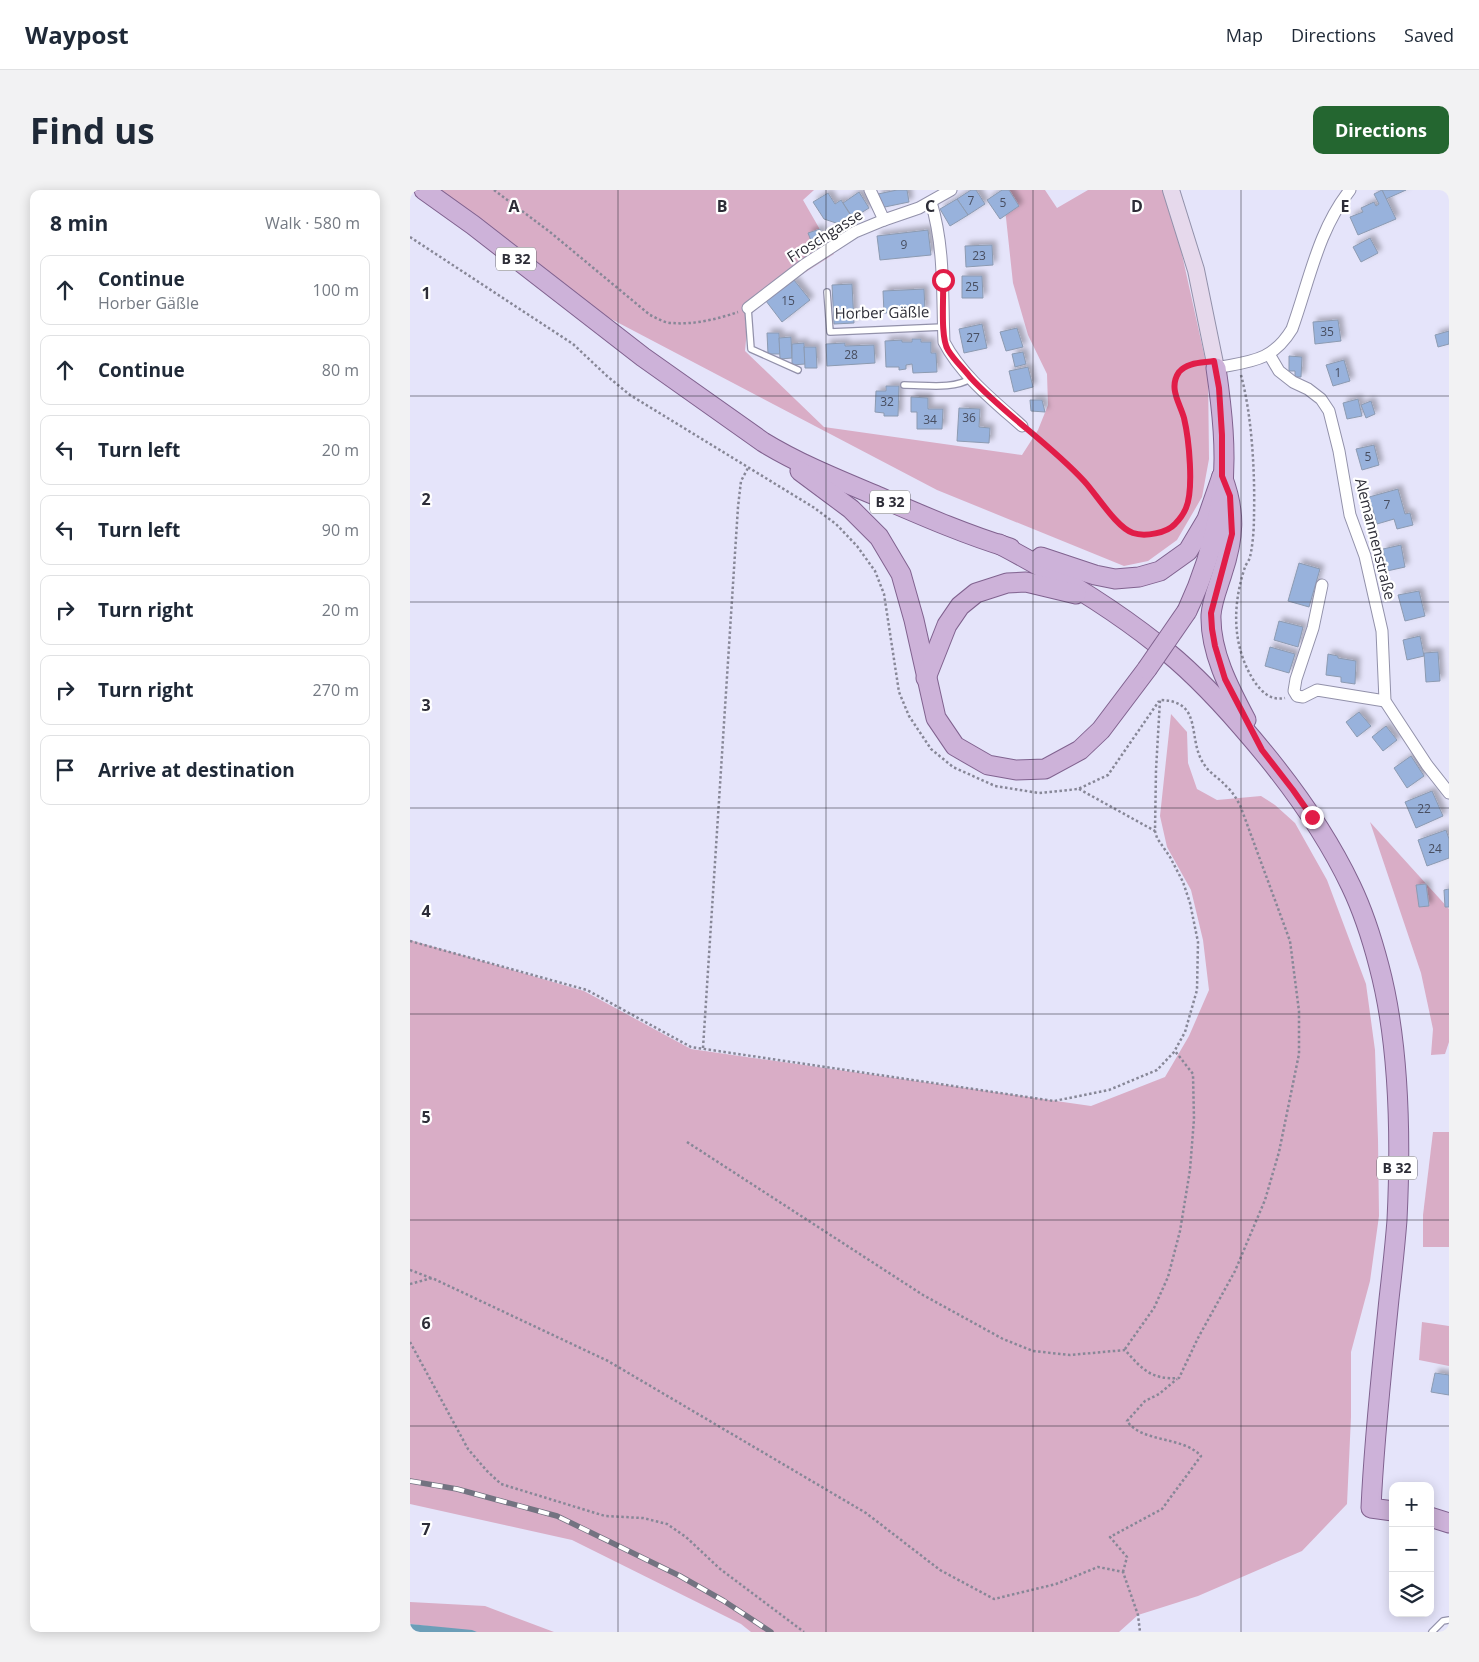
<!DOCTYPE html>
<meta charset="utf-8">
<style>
:root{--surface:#fff;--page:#f2f2f3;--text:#1f2937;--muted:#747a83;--line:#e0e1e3;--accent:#246630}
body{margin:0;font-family:"Open Sans",sans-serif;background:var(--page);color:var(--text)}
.controls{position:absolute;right:15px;bottom:15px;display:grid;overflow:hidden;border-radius:10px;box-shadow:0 2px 12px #0003}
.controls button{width:45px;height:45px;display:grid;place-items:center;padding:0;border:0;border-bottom:1px solid var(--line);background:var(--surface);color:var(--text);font:25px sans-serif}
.stop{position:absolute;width:15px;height:15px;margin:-11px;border:4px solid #e11d48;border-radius:50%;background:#fff}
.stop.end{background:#e11d48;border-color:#fff;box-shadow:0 1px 5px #0008}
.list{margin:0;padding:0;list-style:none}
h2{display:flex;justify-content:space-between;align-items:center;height:65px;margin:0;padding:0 20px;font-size:21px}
h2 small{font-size:16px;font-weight:400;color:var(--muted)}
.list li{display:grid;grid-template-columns:32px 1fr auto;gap:15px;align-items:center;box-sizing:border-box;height:70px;margin:0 10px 10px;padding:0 10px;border:1px solid var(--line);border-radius:10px}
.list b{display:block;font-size:19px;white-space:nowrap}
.list p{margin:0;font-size:16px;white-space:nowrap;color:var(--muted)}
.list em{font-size:16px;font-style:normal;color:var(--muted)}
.icon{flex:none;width:28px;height:28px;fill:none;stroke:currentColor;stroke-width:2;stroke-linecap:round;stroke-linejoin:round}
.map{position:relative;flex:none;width:1039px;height:1442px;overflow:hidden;border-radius:10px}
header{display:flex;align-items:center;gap:30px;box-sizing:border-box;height:70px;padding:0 25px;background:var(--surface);border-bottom:1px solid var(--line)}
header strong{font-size:24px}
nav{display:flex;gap:28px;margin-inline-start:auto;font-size:18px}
.intro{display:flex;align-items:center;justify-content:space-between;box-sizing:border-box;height:120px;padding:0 30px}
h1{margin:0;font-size:35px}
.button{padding:12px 22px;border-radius:10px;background:var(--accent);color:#fff;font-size:18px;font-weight:700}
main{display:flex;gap:30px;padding:0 30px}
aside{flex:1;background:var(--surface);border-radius:10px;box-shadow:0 2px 12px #0003}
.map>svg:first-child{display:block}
.green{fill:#d9adc6}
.water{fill:#6b9eb8}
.building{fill:#98b2dc;stroke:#8c9ab1;filter:url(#shadow)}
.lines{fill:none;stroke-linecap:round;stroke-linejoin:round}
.service-casing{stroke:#9291aa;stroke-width:8}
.minor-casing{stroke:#9291aa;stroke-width:13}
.secondary-casing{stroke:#9291aa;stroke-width:18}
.primary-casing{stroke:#80628f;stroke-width:21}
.path{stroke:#878797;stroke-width:2.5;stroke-dasharray:2.5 2.5;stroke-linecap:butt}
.service{stroke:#fff;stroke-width:5.5}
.minor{stroke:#fff;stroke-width:11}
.secondary{stroke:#e6d9ec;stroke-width:16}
.primary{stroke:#cdb2d9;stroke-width:19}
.rail-casing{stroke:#737381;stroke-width:5.5}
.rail{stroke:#fff;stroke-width:4;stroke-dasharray:11;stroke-linecap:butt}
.primary-bridge-casing{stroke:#80628f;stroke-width:21;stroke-linecap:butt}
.primary-bridge{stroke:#cdb2d9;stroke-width:19}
.route{stroke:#e11d48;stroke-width:6}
.grid{fill:none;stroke:#2d2d37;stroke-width:1;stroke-opacity:0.55}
.labels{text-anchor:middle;stroke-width:4.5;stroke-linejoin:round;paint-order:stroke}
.number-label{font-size:12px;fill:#484e60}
.shield{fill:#fff;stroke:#6c6c73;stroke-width:1}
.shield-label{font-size:14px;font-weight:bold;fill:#2d2d37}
.street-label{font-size:15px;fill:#2d2d37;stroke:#fff}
.grid-label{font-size:16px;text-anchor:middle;font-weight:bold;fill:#2d2d37;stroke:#fff;stroke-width:4.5;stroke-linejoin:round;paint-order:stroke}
</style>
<header>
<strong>Waypost</strong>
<nav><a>Map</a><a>Directions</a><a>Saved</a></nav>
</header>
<div class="intro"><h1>Find us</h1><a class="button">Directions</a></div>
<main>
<aside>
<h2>8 min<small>Walk · 580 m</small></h2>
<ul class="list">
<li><svg class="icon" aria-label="ahead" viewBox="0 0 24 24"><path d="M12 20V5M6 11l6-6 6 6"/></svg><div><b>Continue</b><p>Horber Gäßle</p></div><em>100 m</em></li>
<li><svg class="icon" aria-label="ahead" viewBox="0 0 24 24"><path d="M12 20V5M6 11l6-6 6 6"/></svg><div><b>Continue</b></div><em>80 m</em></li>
<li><svg class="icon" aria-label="left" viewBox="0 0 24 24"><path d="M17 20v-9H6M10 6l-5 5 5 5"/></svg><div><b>Turn left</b></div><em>20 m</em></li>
<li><svg class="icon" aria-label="left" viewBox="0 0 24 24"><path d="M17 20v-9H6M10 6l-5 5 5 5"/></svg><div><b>Turn left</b></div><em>90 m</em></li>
<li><svg class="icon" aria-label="right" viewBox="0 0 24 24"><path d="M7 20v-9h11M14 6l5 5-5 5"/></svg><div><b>Turn right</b></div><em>20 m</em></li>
<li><svg class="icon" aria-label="right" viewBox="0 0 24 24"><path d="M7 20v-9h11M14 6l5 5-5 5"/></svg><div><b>Turn right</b></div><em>270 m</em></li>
<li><svg class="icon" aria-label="arrive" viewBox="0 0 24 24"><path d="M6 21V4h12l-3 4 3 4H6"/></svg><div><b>Arrive at destination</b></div></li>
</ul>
</aside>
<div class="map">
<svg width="1039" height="1442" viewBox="0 0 1039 1442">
<defs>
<filter id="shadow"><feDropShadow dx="4" dy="-4" stdDeviation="2.5" flood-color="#0004"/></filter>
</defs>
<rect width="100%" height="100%" fill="#e5e4fa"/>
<g class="green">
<path d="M12,0H404L393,10L424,64L339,118L335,161L414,237L612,265L628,240L638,215L637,184L618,145L603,93L593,0H635L647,18L678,0H754L765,33L798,182L799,269L792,307L767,350L738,371L714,376L527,300L184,120Z"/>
<path d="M761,524L777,542L778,573L787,599L807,610L851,606L865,615L885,633L917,690L956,794L965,860L968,950L969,1026L960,1091L941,1162V1227L937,1314L892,1361L788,1406L728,1425L709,1442H341L331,1434L162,1350L0,1314V750L174,801L281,859L681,916L755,887L779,846L799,800L793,750L781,700L757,657L750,626Z"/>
<path d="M960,632L1039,719V852L1035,864L1021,865L1023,839L1011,783Z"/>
<path d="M1023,942H1039V1057H1013V1025Z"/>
<path d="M1012,1132L1039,1136V1176L1009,1170Z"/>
<path d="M0,1412L75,1416L144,1442H67L0,1434Z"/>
</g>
<path class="water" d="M0,1434L62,1440L67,1442H0Z"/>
<g class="building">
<path d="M487,0H497L499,12L470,18L468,4Z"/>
<path d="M561,0H566L575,14L558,25L547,9Z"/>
<path d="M592,0H599L609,16L590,29L577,10Z"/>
<path d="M972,0H996L976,9Z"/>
<path d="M972,0L986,29L948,45L940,27L953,22L951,18L964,12L966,16L969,14L964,4Z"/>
<path d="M449,2L459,18L443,28L433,13Z"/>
<path d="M418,3L425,14L431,10L441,26L429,34L414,29L403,12Z"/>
<path d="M547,9L558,25L540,36L530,19Z"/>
<path d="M410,39L415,52L403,56L398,43Z"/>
<path d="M518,40L521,65L470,70L467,46Z"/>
<path d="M960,48L968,63L951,72L943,57Z"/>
<path d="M582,55L583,75L556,77L555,56Z"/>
<path d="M552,86H572L573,108H552Z"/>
<path d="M384,90L400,110L372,132L356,111Z"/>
<path d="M442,94L444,133L424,134L422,95Z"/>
<path d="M514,99L515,121L474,123L473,101Z"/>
<path d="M928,130L931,151L905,154L903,132Z"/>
<path d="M572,134L577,158L554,163L549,139Z"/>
<path d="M607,138L613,157L596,161L590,142Z"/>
<path d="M1039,141V154L1028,157L1025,145Z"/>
<path d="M357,143H369L370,164H358Z"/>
<path d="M381,147L382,168L370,169L369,148Z"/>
<path d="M502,149H511V152H521V163H526L527,182L503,183L502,174L496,175V179L489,180V177H476L475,151L492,150V152H502Z"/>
<path d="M394,153L395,174L382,175V154Z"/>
<path d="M435,153V156L464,155L465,173L417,176L416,154Z"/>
<path d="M394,157H406L407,178H395Z"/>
<path d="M613,162L616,174L605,177L602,164Z"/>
<path d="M879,166L892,167L891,187H885V181H879Z"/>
<path d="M934,170L940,191L923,196L916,175Z"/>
<path d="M618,177L623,197L604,202L599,181Z"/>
<path d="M476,196H489L488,226H474V223L465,222L466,201H476Z"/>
<path d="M501,207L518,208V219H533L532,239H507V222H501Z"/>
<path d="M948,209L952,226L937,229L933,213Z"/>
<path d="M620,210H632L635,222L621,221Z"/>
<path d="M961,211L965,224L956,228L951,215Z"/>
<path d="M549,218L570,219L569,237L580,238L579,253L547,251Z"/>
<path d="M964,255L969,275L952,280L946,259Z"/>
<path d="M988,299L995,324L1000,323L1003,335L987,339L984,329L967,334L959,307Z"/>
<path d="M991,355L995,377L977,381L973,359Z"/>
<path d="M889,373L910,379L899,417L878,411Z"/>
<path d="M1009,401L1015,426L995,431L988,405Z"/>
<path d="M869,431L893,437L888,457L864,450Z"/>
<path d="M1010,446L1014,466L997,470L993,450Z"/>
<path d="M860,457L885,464L879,483L855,476Z"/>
<path d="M1028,462L1030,491L1016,492L1014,463Z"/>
<path d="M918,464L928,466V468L946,471L945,494L931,492V487L916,485Z"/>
<path d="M949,522L961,536L947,547L936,532Z"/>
<path d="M976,536L987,550L973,561L962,547Z"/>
<path d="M1001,566L1014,586L997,598L984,578Z"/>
<path d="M1022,601L1033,626L1006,638L995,612Z"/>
<path d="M1036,640L1039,649V668L1017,676L1008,650Z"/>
<path d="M1016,694L1019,716L1009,717L1006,695Z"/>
<path d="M1039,699V717H1035L1034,700Z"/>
<path d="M1025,1183L1039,1185V1205L1021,1202Z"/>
</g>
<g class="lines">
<defs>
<g id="service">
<path d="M417,102L420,142L533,137"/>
<path d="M338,118L341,159L388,180"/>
<path d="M494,195C516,195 543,200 562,188"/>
<path d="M1022,1442L1033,1431L1039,1430"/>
</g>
<g id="minor">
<path d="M460,0L474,30"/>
<path d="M521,12C535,58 532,105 534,152C551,185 585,212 612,236"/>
<path d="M338,118L394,75L445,42L474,30L509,18L541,0"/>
<path d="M859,164L869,181L883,192L898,199L911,209L919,221L929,261L940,325L955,366L972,441L975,511L1017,575L1039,603"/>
<path d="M806,178C840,171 862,172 882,139C899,92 908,40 940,0"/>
<path d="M912,395L903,438L886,489L884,501L887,506L893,507L907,500L975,511"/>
</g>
<path id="secondary" d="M761,0L786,80L806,178"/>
<g id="primary">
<path d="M14,0L63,35L233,167L353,252C389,274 429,290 467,306C511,325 554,344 600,358"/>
<path d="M390,281L441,319L469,347L491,384L504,430L526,528L545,556L578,575L606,580L635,579L670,560L691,540L737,479"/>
<path d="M812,286C826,322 824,348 812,384C808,397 802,411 801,425C800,462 819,498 836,530"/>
<path d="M589,354C644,383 698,415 747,454C779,478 806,507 832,537C874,585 913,637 941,696C953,721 962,749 969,776C990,855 991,948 987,1030C985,1056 982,1083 979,1109C972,1179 964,1248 961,1318L983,1321"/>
<path d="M631,367L685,385L705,389L729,387L750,381L778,361L797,329L812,286"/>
<path d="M777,421C794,385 806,344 812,304C817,263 812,219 806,178"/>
<path d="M516,488L537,435L550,416L566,403L597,393L616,392L666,404"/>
<path d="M1020,1327L1039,1333"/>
</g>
</defs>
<use href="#service" class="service-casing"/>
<use href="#minor" class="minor-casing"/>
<use href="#secondary" class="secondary-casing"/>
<use href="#primary" class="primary-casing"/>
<g class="path">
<path d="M84,0L140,42L240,125C247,128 254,133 262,133C283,135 308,129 328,122"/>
<path d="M0,47L163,154L197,186L220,205L403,317L426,334L447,356L465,381L474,404L489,502L499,526L521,559L543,577L585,596L629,603L668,599L698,585L749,511"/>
<path d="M831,185C842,226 845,282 844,325C844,338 843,354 840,367C839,371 836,374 835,377C822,416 822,456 844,491C852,502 860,511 875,508"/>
<path d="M619,242C630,250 642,259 652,268C667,281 680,298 693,313C701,323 710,338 722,343C743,351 768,337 776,318C784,299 779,247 774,227C771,217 763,205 764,195C767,179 777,175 791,173"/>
<path d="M669,599L745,641"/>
<path d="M0,751L177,800L281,857L644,911L699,900L747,880L764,862L775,842L787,800L788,752L780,713L773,692L760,667L747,648L745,641L746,580L750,510"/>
<path d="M293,858L328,317L331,291L338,278"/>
<path d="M277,952L513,1105L593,1149L623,1161L660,1165L715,1160C732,1179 741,1190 769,1188L788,1148L825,1081L855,1010L869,962L889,864V821L880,751L830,615C826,608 822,601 816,596C810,589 801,584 796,577C775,551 796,511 750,510"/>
<path d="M0,1080L21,1088"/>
<path d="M0,1094L22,1088L198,1171L456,1323L530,1380L584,1409L646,1394L688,1377L713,1382L728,1425L730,1442"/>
<path d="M0,1152L58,1259L77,1281L91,1294L195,1326L233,1328L257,1334L276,1347L309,1378L394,1442"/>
<path d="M715,1159L744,1118L758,1087L770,1041L780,980L784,929L783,884L765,861"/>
<path d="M713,1382L717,1367L700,1347L752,1319L791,1266C773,1246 732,1253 717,1231L735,1211L749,1204L767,1189"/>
</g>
<use href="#service" class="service"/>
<use href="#minor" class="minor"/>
<use href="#secondary" class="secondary"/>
<use href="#primary" class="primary"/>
<defs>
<path id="rail" d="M0,1291L47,1299L147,1326L270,1386L314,1411L361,1442"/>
</defs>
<use href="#rail" class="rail-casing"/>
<use href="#rail" class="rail"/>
<defs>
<path id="primary-bridge" d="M737,479L777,421"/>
</defs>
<use href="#primary-bridge" class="primary-bridge-casing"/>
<use href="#primary-bridge" class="primary-bridge"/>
</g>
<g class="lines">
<path class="route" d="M533,90C534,108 530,147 538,160C544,170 553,178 560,187C595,225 639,253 674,291C687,305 706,337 723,343C735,347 757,343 765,334C769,330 774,323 776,318C784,299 779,249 774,228C770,213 758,198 769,182C777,172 793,173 804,171L809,198L812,245V286L820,306L822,344L801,423L802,439L805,456L815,489L852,560L883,600L902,627"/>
</g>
<path class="grid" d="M208,0V1442M416,0V1442M623,0V1442M831,0V1442M0,206H1039M0,412H1039M0,618H1039M0,824H1039M0,1030H1039M0,1236H1039"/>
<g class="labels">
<g class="number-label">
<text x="561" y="15">7</text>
<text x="593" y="17">5</text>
<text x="494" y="59">9</text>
<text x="569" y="70">23</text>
<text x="562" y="101">25</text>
<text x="378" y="115">15</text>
<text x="917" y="146">35</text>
<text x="563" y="152">27</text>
<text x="441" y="169">28</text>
<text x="928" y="187">1</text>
<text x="477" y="216">32</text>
<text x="559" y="232">36</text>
<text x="520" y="234">34</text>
<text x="958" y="271">5</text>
<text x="977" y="319">7</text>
<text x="1014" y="623">22</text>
<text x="1025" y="663">24</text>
</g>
<g class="shield">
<rect x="86" y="57.5" width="40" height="23" rx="4"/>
<rect x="460" y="300.5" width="40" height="23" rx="4"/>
<rect x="967" y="966.5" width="40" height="23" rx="4"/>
</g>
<g class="shield-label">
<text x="106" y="74">B 32</text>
<text x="480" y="317">B 32</text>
<text x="987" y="983">B 32</text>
</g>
<g class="street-label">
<text transform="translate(415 46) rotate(-32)" y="5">Froschgasse</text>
<text transform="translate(472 123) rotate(-1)" y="5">Horber Gäßle</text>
<text transform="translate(965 349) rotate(76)" y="5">Alemannenstraße</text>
</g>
</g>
<g class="grid-label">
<text x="104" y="22">A</text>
<text x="312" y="22">B</text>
<text x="520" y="22">C</text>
<text x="727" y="22">D</text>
<text x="935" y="22">E</text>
<text x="16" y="109">1</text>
<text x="16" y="315">2</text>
<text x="16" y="521">3</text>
<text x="16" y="727">4</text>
<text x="16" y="933">5</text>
<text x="16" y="1139">6</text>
<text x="16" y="1345">7</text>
</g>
</svg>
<div class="controls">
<button>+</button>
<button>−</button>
<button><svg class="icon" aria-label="layers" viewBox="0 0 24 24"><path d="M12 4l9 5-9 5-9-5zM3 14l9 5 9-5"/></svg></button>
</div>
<div class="stop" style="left:533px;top:90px"></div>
<div class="stop end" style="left:902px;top:627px"></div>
</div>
</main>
